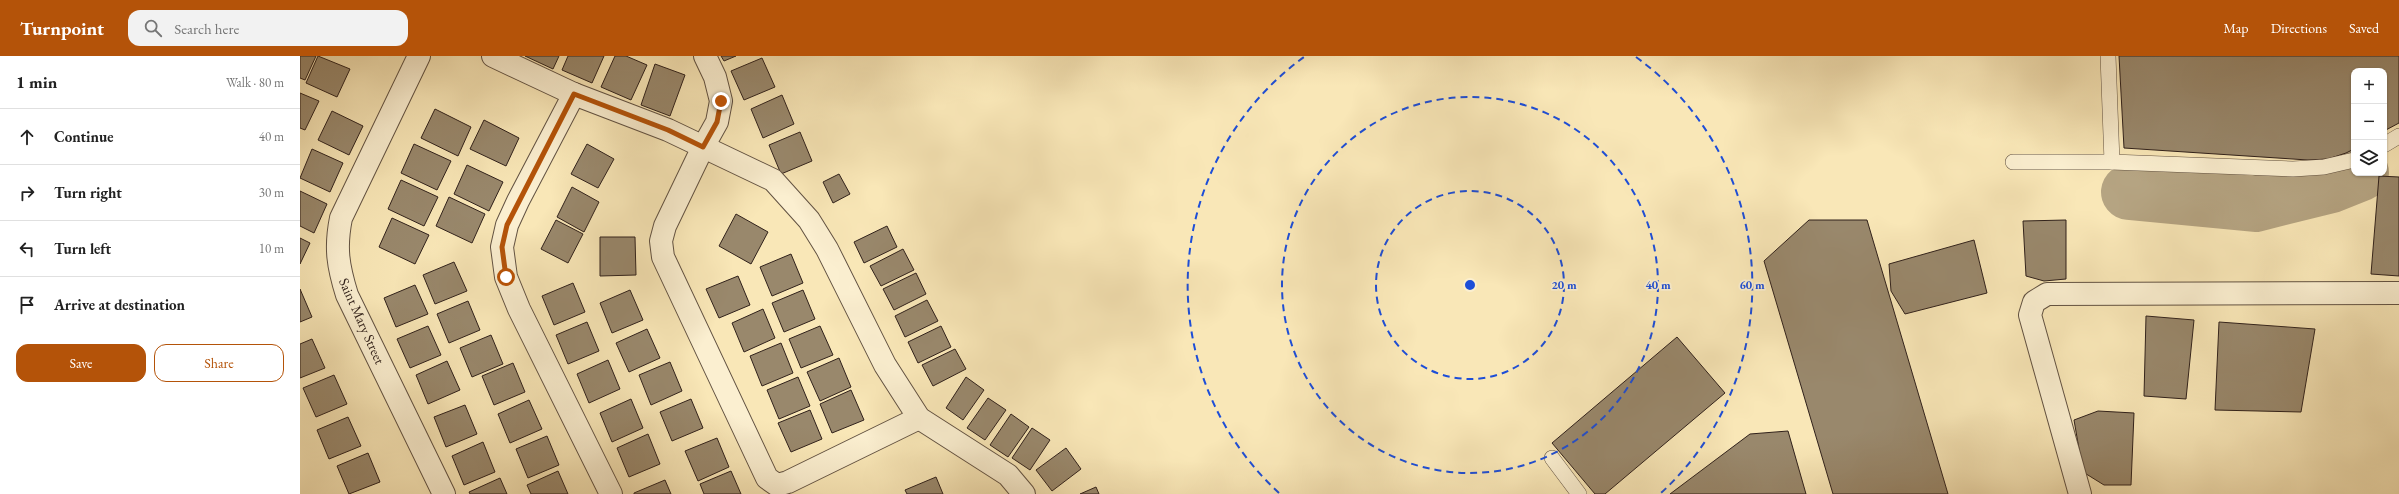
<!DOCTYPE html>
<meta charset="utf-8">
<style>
:root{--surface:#fff;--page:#f2f2f2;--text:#222;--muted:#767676;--line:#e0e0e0;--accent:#b45309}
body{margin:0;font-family:"EB Garamond",serif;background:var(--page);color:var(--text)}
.controls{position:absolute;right:12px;top:12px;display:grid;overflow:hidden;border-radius:8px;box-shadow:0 1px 3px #0004}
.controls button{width:36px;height:36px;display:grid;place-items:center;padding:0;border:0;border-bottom:1px solid var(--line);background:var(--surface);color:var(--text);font:20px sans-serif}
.stop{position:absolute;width:12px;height:12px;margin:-9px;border:3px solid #b45309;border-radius:50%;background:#fff}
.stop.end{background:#b45309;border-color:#fff;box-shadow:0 1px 4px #0008}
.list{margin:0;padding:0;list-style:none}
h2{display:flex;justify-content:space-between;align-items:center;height:52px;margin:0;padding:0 16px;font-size:17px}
h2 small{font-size:13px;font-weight:400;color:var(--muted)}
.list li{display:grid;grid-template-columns:26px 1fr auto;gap:12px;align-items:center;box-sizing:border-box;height:56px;padding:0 16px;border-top:1px solid var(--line)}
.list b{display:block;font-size:15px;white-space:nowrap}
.list em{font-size:13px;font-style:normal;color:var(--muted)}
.actions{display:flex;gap:8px;padding:12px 16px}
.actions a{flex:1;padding:9px 0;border:1px solid var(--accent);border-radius:12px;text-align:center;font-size:14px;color:var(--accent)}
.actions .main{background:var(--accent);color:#fff}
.icon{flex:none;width:22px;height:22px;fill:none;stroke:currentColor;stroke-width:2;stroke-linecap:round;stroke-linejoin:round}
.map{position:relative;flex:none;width:2099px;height:438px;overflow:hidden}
header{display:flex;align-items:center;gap:24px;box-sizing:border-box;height:56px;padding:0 20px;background:var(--accent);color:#fff}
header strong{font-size:19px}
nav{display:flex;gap:22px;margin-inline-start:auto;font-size:14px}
.search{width:280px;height:36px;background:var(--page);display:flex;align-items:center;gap:10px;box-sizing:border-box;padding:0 14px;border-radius:12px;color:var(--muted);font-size:15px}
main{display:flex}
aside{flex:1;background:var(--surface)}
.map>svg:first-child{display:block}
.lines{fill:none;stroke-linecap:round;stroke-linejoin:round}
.river{stroke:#b5a482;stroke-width:56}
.building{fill:#99886c;stroke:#30211b}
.lane-casing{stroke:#625242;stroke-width:16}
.street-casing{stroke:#625242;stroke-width:24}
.lane{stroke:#fbefd0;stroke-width:15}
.street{stroke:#fbefd0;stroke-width:22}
.route{stroke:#b45309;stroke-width:5}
.ring{fill:none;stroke:#1d4ed8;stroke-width:2;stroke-dasharray:7 5}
.labels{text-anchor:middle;stroke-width:3.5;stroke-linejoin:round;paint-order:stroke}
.street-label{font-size:14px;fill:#30211b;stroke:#fbefd0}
.centre{fill:#1d4ed8;stroke:#fbefd0;stroke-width:2}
.ring-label{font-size:12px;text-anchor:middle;font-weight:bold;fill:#1d4ed8;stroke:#fbefd0;stroke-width:3.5;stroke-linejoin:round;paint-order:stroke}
</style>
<header>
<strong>Turnpoint</strong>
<div class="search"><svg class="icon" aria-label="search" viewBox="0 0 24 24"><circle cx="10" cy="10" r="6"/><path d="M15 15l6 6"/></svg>Search here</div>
<nav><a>Map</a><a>Directions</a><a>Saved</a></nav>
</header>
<main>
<aside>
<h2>1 min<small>Walk · 80 m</small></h2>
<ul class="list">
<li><svg class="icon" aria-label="ahead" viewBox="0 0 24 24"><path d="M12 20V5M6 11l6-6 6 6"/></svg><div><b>Continue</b></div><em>40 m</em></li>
<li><svg class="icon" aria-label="right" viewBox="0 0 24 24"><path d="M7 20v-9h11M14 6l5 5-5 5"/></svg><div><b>Turn right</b></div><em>30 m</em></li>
<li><svg class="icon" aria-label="left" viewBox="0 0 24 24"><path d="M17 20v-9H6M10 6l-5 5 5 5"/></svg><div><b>Turn left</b></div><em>10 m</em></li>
<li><svg class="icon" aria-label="arrive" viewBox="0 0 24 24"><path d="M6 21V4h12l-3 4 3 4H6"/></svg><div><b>Arrive at destination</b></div></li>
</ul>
<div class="actions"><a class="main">Save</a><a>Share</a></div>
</aside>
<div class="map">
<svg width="2099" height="438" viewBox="0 0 2099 438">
<rect width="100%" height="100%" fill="#f9e7b7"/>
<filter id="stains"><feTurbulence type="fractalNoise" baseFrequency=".005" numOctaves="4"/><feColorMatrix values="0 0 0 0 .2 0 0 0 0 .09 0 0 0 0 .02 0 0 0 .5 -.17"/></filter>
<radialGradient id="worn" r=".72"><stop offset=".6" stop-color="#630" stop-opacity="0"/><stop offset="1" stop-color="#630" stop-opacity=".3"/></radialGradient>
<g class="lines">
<path class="river" d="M1829,136L1955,148L2031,129L2061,117"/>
</g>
<g class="building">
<path d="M0,0H16L5,24L0,22Z"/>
<path d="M18,0L50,13L37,41L6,27Z"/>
<path d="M225,0H259L253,13Z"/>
<path d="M268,0H304L292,27L262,14Z"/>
<path d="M315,0H326L347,9L331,44L301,31Z"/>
<path d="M421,0H436L424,5Z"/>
<path d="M1819,0H2099V67L2084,75V15H2054V93L2046,97L2028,103L2008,104L1824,92Z"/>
<path d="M462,2L475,31L444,44L431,15Z"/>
<path d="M355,8L385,19L370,60L341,49Z"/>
<path d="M0,37L19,45L5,74L0,72Z"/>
<path d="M482,39L494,68L463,82L451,53Z"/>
<path d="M135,53L171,71L158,100L121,82Z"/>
<path d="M32,55L63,70L49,99L18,84Z"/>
<path d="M184,64L219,82L206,110L170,93Z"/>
<path d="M500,76L512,105L481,118L469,89Z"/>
<path d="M114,88L151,105L137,134L101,117Z"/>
<path d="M287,88L314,103L298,132L271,118Z"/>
<path d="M12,93L43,107L30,136L0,122Z"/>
<path d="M167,109L203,126L189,155L154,138Z"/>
<path d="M539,118L550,138L533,147L523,126Z"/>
<path d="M2079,120L2099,121V220L2071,218Z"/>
<path d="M101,124L138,141L124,170L88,153Z"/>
<path d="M272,131L299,146L284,176L257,161Z"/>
<path d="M0,135L27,148L14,177L0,170Z"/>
<path d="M149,141L185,158L172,187L136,170Z"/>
<path d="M436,158L468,176L451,208L419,190Z"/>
<path d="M92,162L129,179L115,208L79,191Z"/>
<path d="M256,164L283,178L268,207L241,193Z"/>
<path d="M1509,164H1567L1648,438H1533L1464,205Z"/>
<path d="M1766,164V223L1744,225L1726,220L1723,165Z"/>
<path d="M587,170L597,191L564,207L554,186Z"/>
<path d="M300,181H335L336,219L300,220Z"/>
<path d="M0,182L10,187L0,208Z"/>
<path d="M1674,184L1687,237L1605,258L1591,235L1589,208Z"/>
<path d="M603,193L614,214L581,230L570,210Z"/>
<path d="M491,198L503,227L472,240L460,211Z"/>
<path d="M154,206L167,235L135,248L123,219Z"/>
<path d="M616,217L626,238L594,254L583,233Z"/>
<path d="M438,220L450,249L419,262L406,233Z"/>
<path d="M273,227L285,256L254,269L242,240Z"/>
<path d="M115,229L128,258L96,271L84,242Z"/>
<path d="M0,233L12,261L0,266Z"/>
<path d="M330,234L343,264L312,277L300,247Z"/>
<path d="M503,234L515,263L484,276L472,247Z"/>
<path d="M627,244L638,265L605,281L595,260Z"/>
<path d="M168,245L180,274L149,287L137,258Z"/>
<path d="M463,253L475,282L444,296L432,267Z"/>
<path d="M1846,260L1894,264L1886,343L1844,340Z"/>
<path d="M287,266L299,295L268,308L256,279Z"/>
<path d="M1919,266L2015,273L2001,356L1915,354Z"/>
<path d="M128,270L141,299L110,312L97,283Z"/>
<path d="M520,270L533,299L501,312L489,283Z"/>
<path d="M641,270L651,291L618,307L608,286Z"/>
<path d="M347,273L360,302L329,316L316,287Z"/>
<path d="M191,279L203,308L172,321L160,292Z"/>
<path d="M1377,281L1425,337L1305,438H1295L1252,387Z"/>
<path d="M12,283L25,312L0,322V288Z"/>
<path d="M481,287L493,317L462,330L450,300Z"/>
<path d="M655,293L666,313L633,330L622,309Z"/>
<path d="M539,302L551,331L520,345L507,316Z"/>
<path d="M308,304L320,333L289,347L277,318Z"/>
<path d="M147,305L160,334L128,348L116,319Z"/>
<path d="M370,306L382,335L351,349L339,319Z"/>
<path d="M213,307L225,336L194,349L182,320Z"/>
<path d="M34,319L47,348L16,361L3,332Z"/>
<path d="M498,321L510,350L479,363L467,334Z"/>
<path d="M666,321L684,334L663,364L646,352Z"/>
<path d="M551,334L564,364L532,377L520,348Z"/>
<path d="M688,342L706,354L685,384L667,372Z"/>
<path d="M331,343L343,372L312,386L300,357Z"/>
<path d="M391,343L403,372L372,385L360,356Z"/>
<path d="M229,344L242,373L210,387L198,358Z"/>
<path d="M165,349L177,378L146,391L134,361Z"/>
<path d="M510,354L522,383L491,396L478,367Z"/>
<path d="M1798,355L1834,357L1831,429H1804L1783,416L1774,364Z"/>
<path d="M711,358L729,371L708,401L690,389Z"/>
<path d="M48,361L61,390L29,403L17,374Z"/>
<path d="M732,372L750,384L730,414L712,402Z"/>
<path d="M1488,375L1506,438H1370L1450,378Z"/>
<path d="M348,378L360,408L329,421L317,392Z"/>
<path d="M247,380L259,409L228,422L216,393Z"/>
<path d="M417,382L429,411L398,425L385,395Z"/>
<path d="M183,386L195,416L164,429L152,400Z"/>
<path d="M766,392L781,413L752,435L736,414Z"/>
<path d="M68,397L80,426L49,438L37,410Z"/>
<path d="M258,415L268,438H231L227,429Z"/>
<path d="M431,415L441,438H404L400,428Z"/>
<path d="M636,421L643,438H607L605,434Z"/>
<path d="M200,422L207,438H170L169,436Z"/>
<path d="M365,424L371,438H334V437Z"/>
<path d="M796,431L799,438H780Z"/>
</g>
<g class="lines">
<defs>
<g id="lane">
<path d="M1808,0L1812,106"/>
<path d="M2084,89L2099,80"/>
<path d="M1713,106H1812L1993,113L2024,111L2054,104"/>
<path d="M1252,402L1279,438"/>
</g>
<g id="street">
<path d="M119,0L41,162C35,192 38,210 47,239L144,438"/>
<path d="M193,0L274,38L368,74L473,124L509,164L527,193L585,309L619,362L708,419L724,438"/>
<path d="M405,0L415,21L421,45L417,66L403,91L365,170L361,185L363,201L467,422L477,429L488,426L619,362"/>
<path d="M274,38L218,145L207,169L202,191L206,221L219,253L311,438"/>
<path d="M1780,438L1730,259L1734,246L1747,238L2099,237"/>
</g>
</defs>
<use href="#lane" class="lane-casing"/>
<use href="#street" class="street-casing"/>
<use href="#lane" class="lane"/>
<use href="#street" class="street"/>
</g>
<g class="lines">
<path class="route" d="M206,221L202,191L207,169L274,38L368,74L403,91L417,66L421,45"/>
</g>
<g class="ring">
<circle cx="1170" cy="229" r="94"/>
<circle cx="1170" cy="229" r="188"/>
<path d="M979 437A282 282 0 0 1 1004 1M1336 1A282 282 0 0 1 1361 437"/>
</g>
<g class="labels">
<g class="street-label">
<text transform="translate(62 265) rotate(66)" y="5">Saint Mary Street</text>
</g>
</g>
<circle cx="1170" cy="229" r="6" class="centre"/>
<g class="ring-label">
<text x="1264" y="233">20 m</text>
<text x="1358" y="233">40 m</text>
<text x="1452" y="233">60 m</text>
</g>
<rect width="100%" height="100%" filter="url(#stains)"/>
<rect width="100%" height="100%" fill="url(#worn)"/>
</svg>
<div class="controls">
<button>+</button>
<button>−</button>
<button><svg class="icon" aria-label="layers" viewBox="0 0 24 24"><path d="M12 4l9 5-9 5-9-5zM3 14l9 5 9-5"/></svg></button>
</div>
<div class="stop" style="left:206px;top:221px"></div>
<div class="stop end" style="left:421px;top:45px"></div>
</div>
</main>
